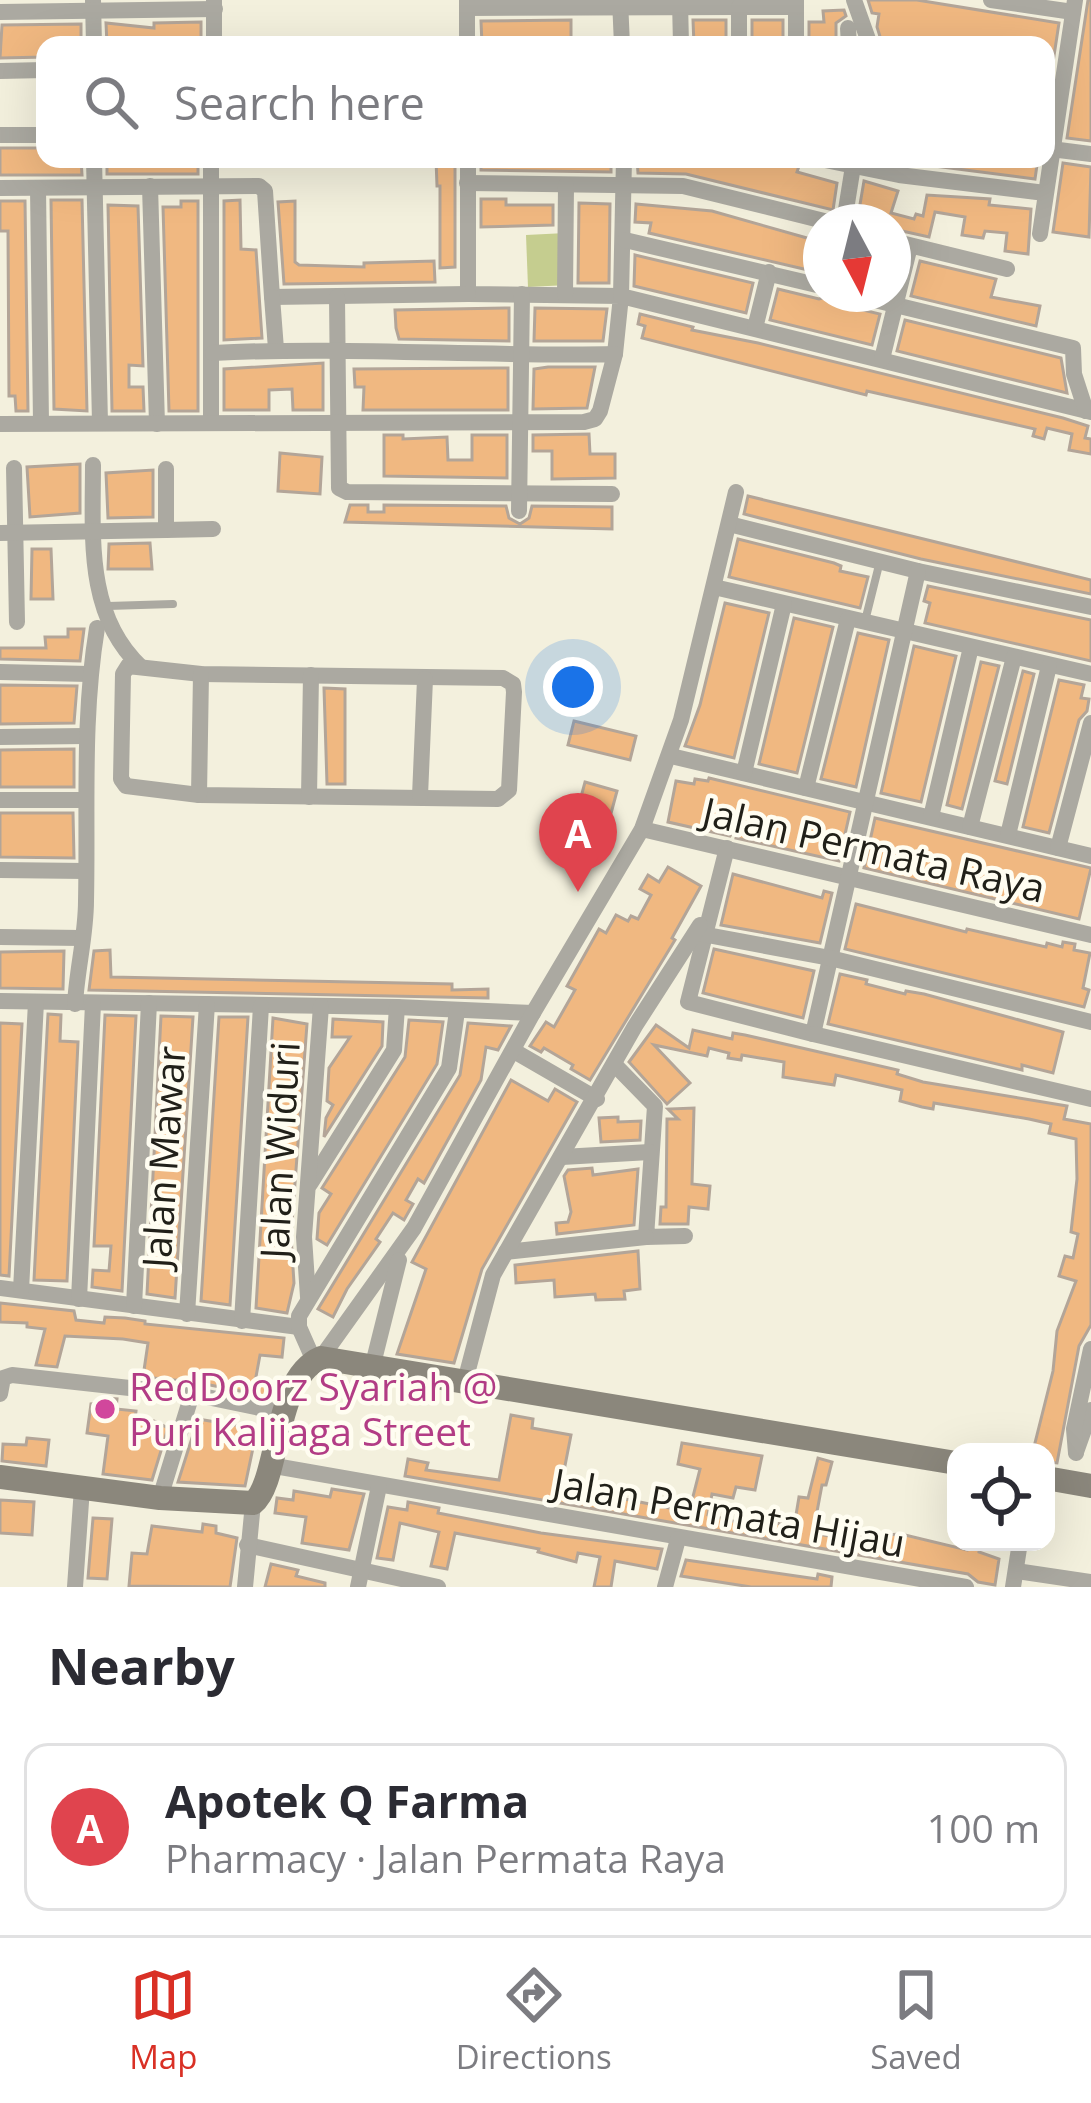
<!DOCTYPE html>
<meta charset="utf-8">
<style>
:root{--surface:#fff;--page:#f7f7f7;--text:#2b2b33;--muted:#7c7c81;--line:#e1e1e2;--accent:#d93025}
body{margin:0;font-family:"Open Sans",sans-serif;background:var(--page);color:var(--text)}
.controls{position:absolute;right:36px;bottom:36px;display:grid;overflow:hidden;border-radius:24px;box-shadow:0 12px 48px #0002}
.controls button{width:108px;height:108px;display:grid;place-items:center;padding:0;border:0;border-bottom:3px solid var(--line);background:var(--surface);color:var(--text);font:60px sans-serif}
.compass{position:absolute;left:803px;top:204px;width:108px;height:108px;border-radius:50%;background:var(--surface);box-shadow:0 12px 48px #0002;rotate:173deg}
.you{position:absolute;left:573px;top:687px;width:42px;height:42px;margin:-30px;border:9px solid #fff;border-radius:50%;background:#1a73e8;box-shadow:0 0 0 18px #1a73e833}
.badge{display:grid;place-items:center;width:78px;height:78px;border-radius:50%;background:var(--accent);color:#fff;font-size:39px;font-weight:700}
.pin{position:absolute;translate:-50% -99px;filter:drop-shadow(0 3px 6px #0008)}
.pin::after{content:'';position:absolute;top:63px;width:42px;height:36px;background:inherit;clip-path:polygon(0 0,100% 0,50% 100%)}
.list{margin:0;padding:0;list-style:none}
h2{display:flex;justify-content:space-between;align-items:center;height:156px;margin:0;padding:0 48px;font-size:51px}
h2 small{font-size:39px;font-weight:400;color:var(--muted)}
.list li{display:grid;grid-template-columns:78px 1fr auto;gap:36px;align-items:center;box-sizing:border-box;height:168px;margin:0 24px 24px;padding:0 24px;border:3px solid var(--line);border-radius:24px}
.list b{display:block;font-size:45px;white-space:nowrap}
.list p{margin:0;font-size:39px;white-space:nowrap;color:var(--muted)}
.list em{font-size:39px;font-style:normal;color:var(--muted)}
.icon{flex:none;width:66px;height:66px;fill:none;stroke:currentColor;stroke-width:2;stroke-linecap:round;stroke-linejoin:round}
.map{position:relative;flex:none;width:1091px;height:1587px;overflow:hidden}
.search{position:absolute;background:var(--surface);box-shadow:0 12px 48px #0002;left:36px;right:36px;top:36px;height:132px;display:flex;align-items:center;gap:30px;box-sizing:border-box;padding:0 42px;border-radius:24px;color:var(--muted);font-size:45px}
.sheet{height:348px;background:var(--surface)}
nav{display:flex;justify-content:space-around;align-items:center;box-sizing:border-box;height:168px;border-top:3px solid var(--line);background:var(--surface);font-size:33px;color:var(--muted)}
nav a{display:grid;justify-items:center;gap:6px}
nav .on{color:var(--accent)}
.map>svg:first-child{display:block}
.green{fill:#c5cd8f}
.building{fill:#f0b881;stroke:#b3a598;stroke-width:3}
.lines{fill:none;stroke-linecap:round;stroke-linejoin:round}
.lane{stroke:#aba9a1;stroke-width:8}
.street{stroke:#aba9a1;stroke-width:16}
.secondary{stroke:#8b877c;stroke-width:24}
.hotel-dot{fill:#d1479c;stroke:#fffdf1;stroke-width:4.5}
.labels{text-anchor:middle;stroke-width:9;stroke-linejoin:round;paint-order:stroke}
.street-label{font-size:39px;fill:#212019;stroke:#fffdf1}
.hotel-label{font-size:39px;fill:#b23c85;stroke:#fffdf1;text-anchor:start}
</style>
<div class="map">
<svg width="1091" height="1587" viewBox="0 0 1091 1587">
<rect width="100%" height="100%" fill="#f3f0dd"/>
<path class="green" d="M566,233L568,285L528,287L526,235Z"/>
<g class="building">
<path d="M868,0H917L1059,23L1046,108V45L882,43L877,27L879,14L872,13Z"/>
<path d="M1088,0H1091V141L1067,138Z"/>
<path d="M844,10L846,16L836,23V45H809V22H824L823,11Z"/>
<path d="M571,20V45H482L481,21Z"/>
<path d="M693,20H726V45H694Z"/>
<rect x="752" y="20" width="31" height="25"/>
<path d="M201,22V45H107L106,23L154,28V23Z"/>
<path d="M81,24V45H45V57L0,58L2,25Z"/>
<path d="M0,148H45V159H81L82,175H0Z"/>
<rect x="107" y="159" width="91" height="15"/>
<path d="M436,159H455V267L440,268V186H437Z"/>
<path d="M481,159H611V172L481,170Z"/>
<path d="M637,159H767L799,166L797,172L837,183L833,210L686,174L638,173Z"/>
<path d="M927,159H988L1037,165L1035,179L926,165Z"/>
<path d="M1063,163L1091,167L1089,237L1053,232Z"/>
<path d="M864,181L898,191L891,213L914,219L916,214L923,216L927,195L990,199L989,205L1031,209L1028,254L1005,251L1007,233L985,231L983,238L962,235L965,217L935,212L929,237L893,229V222H857Z"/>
<path d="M481,199H506V205H553V225L481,227Z"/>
<path d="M51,200H82L87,411L54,409Z"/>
<path d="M240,200L241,249L256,250L262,338L224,340V201Z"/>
<path d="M0,201H25L28,411H16L15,396H9L8,231H0Z"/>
<path d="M181,201H198V411H169L163,207H181Z"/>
<path d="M295,201V262L299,265L364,267V263L434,261L435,282L284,284L278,202Z"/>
<path d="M579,203L610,204L609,283H578Z"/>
<path d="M636,204L712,211L821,242V273L649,233L651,223L635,222Z"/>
<path d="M108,205L138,206L143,366L129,365V387H143L144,411H112Z"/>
<path d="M635,255L753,283L746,313L634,286Z"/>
<path d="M920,261L996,279L991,297L1040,306L1036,326L911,296Z"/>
<path d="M778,289L819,299L838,294L846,306L880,314L872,345L770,320Z"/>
<path d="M505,308H509V341L399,339L396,328L395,310Z"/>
<path d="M535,308L607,309L603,341H534Z"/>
<path d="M640,314L693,327L692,330L758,343L1063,418L1088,426L1085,438L1091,439V454L1069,450L1072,434L1047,428L1044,439L1033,436L1035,429L867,391L866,395L642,338L645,326L638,324Z"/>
<path d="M905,320L1061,358L1067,393L897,351Z"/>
<path d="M323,363V410H293L292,389L269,390V410H224V369Z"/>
<path d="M548,367H595L587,408L533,409L534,369Z"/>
<path d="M496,368H508V410H363L364,387H355L354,369Z"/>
<path d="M589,434L590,454H615V478L552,479V451H533V435Z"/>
<path d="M384,435H403V439L447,437L448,460H472V435H507V478L384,476Z"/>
<path d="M280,453L322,457L320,494L278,491Z"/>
<path d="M80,464V513L30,517L27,467Z"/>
<path d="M153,470V517L108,518L106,473Z"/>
<path d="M748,496L1091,580V594L921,559L744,514Z"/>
<path d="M350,505H368V512H384V505L506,506L509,518L520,524L529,518L532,506L612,507V529L345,522Z"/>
<path d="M738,539L834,563L841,566L840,571L868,577L860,608L729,577Z"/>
<path d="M150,543L152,569H108L109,544Z"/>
<path d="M32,549H51L53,599H31Z"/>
<path d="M928,586L1091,620V661L925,623L930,603L924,601Z"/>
<path d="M725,603L769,613L734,758L685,746L700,705Z"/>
<path d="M794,618L833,627L797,773L759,764Z"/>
<path d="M68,629H84L80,661L0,659V648H46L45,637H68Z"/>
<path d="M858,633L889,640L856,787L821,779Z"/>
<path d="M914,646L956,656L921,802L881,793Z"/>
<path d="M981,662L999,666L962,809L947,805Z"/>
<path d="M1023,671L1034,674L1007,784L995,781Z"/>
<path d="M1059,680L1084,685L1081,698L1089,699L1087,711L1079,720L1049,833L1023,827Z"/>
<path d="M0,685L77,686L74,723L0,724Z"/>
<path d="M324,688L345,689V784H327Z"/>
<path d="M574,721L636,736L630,760L568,745Z"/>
<path d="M74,749V787H0V750Z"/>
<path d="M709,778L850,812L839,861L736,838L740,818L730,836L668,822L676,781L694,784L695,779L708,781Z"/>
<path d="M585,782L617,791L605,836L573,827Z"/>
<path d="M0,813H73L74,858L0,857Z"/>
<path d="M875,818L1091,868L1079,919L864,868Z"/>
<path d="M668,867L701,886L672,938L675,940L590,1080L571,1069L573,1065L544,1048L541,1052L530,1046L546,1022L554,1027L575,990L567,986L599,929L606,933L616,915L628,921L631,916L638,919L651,895L640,889L648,875L659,882Z"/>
<path d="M733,874L822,898L824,891L832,893L820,943L721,925Z"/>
<path d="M856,904L966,932L967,929L1046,947L1047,943L1062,947L1063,942L1075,944L1074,950L1090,953L1083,988L1089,990L1084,1007L845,949Z"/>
<path d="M714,949L814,971L803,1018L703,993Z"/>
<path d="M110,950L111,977L452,984V990L488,989V998L89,990L94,951Z"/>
<path d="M64,951L63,989L0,988V952Z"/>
<path d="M840,974L867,980L866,984L905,994L906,991L924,994L1063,1032L1053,1073L1022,1065V1070L828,1024Z"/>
<path d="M48,1014L61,1015L60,1041L78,1042L67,1281L34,1280Z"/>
<path d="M105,1015L136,1016L122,1291L92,1287L93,1270L109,1271L111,1246H94Z"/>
<path d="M161,1016L193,1017L175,1298L147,1294Z"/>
<path d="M219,1017H248L230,1305L201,1301Z"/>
<path d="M273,1018L307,1024L291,1236L294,1283L287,1313L256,1308Z"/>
<path d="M333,1019L383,1022L382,1046L324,1137L326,1118L333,1105L327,1101L329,1068L350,1037H332Z"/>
<path d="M409,1020L443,1022L437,1064L327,1245L317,1239L319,1213L331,1194L322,1188L405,1057Z"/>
<path d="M0,1023L22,1024L9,1276L0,1275Z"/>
<path d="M468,1023L511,1026L498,1050L486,1047L481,1080L424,1183L418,1179L406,1200L413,1204L404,1220L393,1213L376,1239L380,1242L347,1289L333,1317L318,1309L460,1075Z"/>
<path d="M656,1025L689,1048L693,1030L732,1039L733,1033L745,1035L898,1070L897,1074L923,1082L1067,1106L1064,1119L1091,1124V1325L1079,1346L1057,1463L1046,1462V1450L1034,1447L1053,1371L1057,1331L1076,1281L1059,1276L1065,1256L1073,1258L1078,1234L1071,1232L1077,1179L1076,1139L1049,1133L1051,1124L1029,1119L934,1103L933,1109L922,1107L900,1101L902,1090L836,1075L834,1085L783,1077L784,1062L742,1055L741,1060L728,1058L729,1053L709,1048L707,1056L654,1045L690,1083L667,1104L629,1062Z"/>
<path d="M511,1080L548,1101L555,1089L577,1102L482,1269L454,1363L397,1354L426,1269L412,1262Z"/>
<path d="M694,1108L692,1184L710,1186L708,1209L689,1207L688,1224H660L661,1207H666L667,1119H678L668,1109Z"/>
<path d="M618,1117V1122L641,1121L640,1140L601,1142L599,1118Z"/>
<path d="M592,1168L593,1175L638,1169L634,1225L557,1234L556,1223L568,1222L571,1212L564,1176L568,1170Z"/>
<path d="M638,1251L640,1289L624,1291L625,1299L596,1300L595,1294L555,1297L554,1280L516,1283L515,1265Z"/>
<path d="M0,1303L74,1311L76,1320L104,1323L105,1317L125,1318L145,1321V1324L284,1338L282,1357L260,1355L255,1382L267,1383L265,1396L195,1382L143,1377L148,1343L123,1339L65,1336L57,1367L36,1365L45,1329L27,1327V1323L0,1322Z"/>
<path d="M104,1398L117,1399L116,1409L136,1411L135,1420L154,1421L168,1428L152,1480L103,1474L108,1436L87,1433L91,1404L104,1403Z"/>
<path d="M511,1415L533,1419L532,1428L571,1435L561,1486L689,1512L700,1469L678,1464L682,1443L762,1456L755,1490L736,1487L733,1498L712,1494L708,1515L753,1526L754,1518L794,1527L799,1497L808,1498L818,1458L832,1462L826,1485H822L813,1533L840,1538L842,1531L885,1543L886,1535L901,1534L967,1550L968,1542H980L979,1552L999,1559L995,1585L978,1582L968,1574L405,1476L408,1459L428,1463L426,1470L499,1480Z"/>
<path d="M198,1419L257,1429L245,1486L178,1482Z"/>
<path d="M27,1438L49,1440L46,1466L2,1461L3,1444L26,1445Z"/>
<path d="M332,1489L364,1494L349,1550L302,1543L306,1517L275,1513L277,1498L293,1500L294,1491L330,1497Z"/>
<path d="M0,1500L34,1502L32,1535L0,1533Z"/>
<path d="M408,1502L439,1508L438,1513L541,1533L662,1549L657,1569L615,1561L611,1587H594L600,1557L578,1553L576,1562L538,1552L539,1549L455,1533L447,1569L431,1566L439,1532L400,1523L393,1560L377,1558L388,1507L407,1510Z"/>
<path d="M93,1518L112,1519L107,1579L88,1578Z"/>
<path d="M203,1524L216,1526V1533L237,1538L230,1587L129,1586L132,1553L147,1554L152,1526L202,1532Z"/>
<path d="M686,1560L817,1579L818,1574L832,1577L831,1587H751L681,1576Z"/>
<path d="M271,1564L298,1570L296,1576L325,1583V1587H265Z"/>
</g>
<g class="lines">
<g class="lane">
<path d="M108,606L173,604"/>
<path d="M865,621L878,569"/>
</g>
<g class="street">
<path d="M93,0L94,45"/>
<path d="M620,0L622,45"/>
<path d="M854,0L870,45"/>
<path d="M991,0L1073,12"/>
<path d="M680,1L681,45"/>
<path d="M796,7V45"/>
<path d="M467,8L739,7V0"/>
<path d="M0,12L215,9"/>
<path d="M848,28L849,45"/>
<path d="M214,45V0"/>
<path d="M467,45V1"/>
<path d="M739,45V7H796V0"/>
<path d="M0,71L45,70"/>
<path d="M0,135H45"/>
<path d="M1051,149L1091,154"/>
<path d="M94,159L100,423"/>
<path d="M211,159V423"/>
<path d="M468,159V294L621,296L615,354"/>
<path d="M624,159L621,296L1091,412"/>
<path d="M820,159L899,175L1045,193"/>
<path d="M467,183L683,186L828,222"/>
<path d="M150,186L157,424"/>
<path d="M0,188L259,186L265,191L272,297L468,294"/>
<path d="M38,188L41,423"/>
<path d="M844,222L854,160"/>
<path d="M1040,234L1075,0"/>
<path d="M625,240L821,286"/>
<path d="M893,241L1007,269"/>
<path d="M850,294L1073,348L1074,374L1086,411"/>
<path d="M565,295L566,185"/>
<path d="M272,297L276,349"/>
<path d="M337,297L339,488L347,492L612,494"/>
<path d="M755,328L769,272"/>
<path d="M882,359L910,246"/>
<path d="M0,424L584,422L595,419L600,411L615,354C481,357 347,346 213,353"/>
<path d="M93,465C93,535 85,615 141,667"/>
<path d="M14,468L17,622"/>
<path d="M519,511L522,294"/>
<path d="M729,524L918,571L1091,607"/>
<path d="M166,530L213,529"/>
<path d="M0,533L166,530V469"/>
<path d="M714,587L1091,674"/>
<path d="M128,666L201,674L503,678L513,684L514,692L509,790L498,799L199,795L126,786L121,779L123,674Z"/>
<path d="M0,672L89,674"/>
<path d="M0,737L86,736"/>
<path d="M671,756L1091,856"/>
<path d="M744,773L784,604"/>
<path d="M806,788L848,619"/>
<path d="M199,795L201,674"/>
<path d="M420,796L425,679"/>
<path d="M309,797L311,675"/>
<path d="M0,800H85"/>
<path d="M931,817L971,647"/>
<path d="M970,827L1014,657"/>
<path d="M642,829L1091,935"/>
<path d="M1008,835L1049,666"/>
<path d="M727,848L688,1002L813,1034L918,571"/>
<path d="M1058,848L1091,723"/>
<path d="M0,870L85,871"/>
<path d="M702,934L830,958L1091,1022"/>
<path d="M0,937L82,938"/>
<path d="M0,1001L397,1007L533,1013"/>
<path d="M75,1004C77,969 86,935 86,901C88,809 82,719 97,628"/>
<path d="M813,1034L1091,1099"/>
<path d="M514,1051L597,1099"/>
<path d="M614,1064L655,1106L646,1237L685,1236"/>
<path d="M562,1157L650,1152"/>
<path d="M310,1184L394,1050L397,1007"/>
<path d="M506,1252L646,1237"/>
<path d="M0,1288L299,1327"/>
<path d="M21,1290L36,1002"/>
<path d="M308,1297L304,1237L321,1006"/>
<path d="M79,1299L93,1004"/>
<path d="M134,1306L149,1003"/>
<path d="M187,1314L207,1004"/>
<path d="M242,1321L261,1006"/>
<path d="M321,1358L414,1228L533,1013L642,829L681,720L736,492"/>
<path d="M314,1361L299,1327V1316L449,1068L457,1011"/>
<path d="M373,1364L399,1260"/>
<path d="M465,1381L493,1275L635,1026L700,925"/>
<path d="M0,1394L3,1378L12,1375L202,1396L284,1413"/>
<path d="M1076,1452L1091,1410"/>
<path d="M1076,1453L1074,1429L1091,1349"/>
<path d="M269,1465L966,1587"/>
<path d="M160,1498L192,1394"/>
<path d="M247,1545L438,1587"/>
<path d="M1016,1571L1091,1582"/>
<path d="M75,1587L82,1488"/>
<path d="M245,1587L253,1503"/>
<path d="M358,1587L379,1486"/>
<path d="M665,1587L678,1539"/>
<path d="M1013,1587L1020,1542"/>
</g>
<g class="secondary">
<path d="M0,1477L160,1498L253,1503C280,1482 273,1378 321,1358L956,1463"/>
<path d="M1046,1478L1091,1486"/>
</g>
</g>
<circle class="hotel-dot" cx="105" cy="1409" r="12"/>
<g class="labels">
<g class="street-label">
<text transform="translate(874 850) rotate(13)" y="14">Jalan Permata Raya</text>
<text transform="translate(280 1150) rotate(-87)" y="14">Jalan Widuri</text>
<text transform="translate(164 1157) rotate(-86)" y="14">Jalan Mawar</text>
<text transform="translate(729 1513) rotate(10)" y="14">Jalan Permata Hijau</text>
</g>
<g class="hotel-label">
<text x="129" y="1401">RedDoorz Syariah @<tspan x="129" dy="45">Puri Kalijaga Street</tspan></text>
</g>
</g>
</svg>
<div class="controls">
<button><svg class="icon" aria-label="locate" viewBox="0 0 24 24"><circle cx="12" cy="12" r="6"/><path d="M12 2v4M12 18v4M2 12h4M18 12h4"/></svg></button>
</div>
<svg class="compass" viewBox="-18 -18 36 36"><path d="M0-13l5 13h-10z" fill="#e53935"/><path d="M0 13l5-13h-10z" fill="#7c7c81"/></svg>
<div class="you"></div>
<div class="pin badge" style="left:578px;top:892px;background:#e0444e">A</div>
<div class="search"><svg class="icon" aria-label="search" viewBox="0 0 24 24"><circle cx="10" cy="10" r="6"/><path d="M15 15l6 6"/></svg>Search here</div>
</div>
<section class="sheet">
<h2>Nearby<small></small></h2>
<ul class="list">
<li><span class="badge" style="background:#e0444e">A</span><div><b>Apotek Q Farma</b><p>Pharmacy · Jalan Permata Raya</p></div><em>100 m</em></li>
</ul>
</section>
<nav>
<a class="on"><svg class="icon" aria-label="map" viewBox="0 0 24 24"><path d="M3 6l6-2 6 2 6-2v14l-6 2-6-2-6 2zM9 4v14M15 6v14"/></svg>Map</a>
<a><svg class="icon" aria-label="directions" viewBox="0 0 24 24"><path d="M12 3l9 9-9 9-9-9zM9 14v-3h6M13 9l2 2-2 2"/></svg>Directions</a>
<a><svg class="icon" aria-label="saved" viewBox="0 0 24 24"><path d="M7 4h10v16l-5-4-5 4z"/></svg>Saved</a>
</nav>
